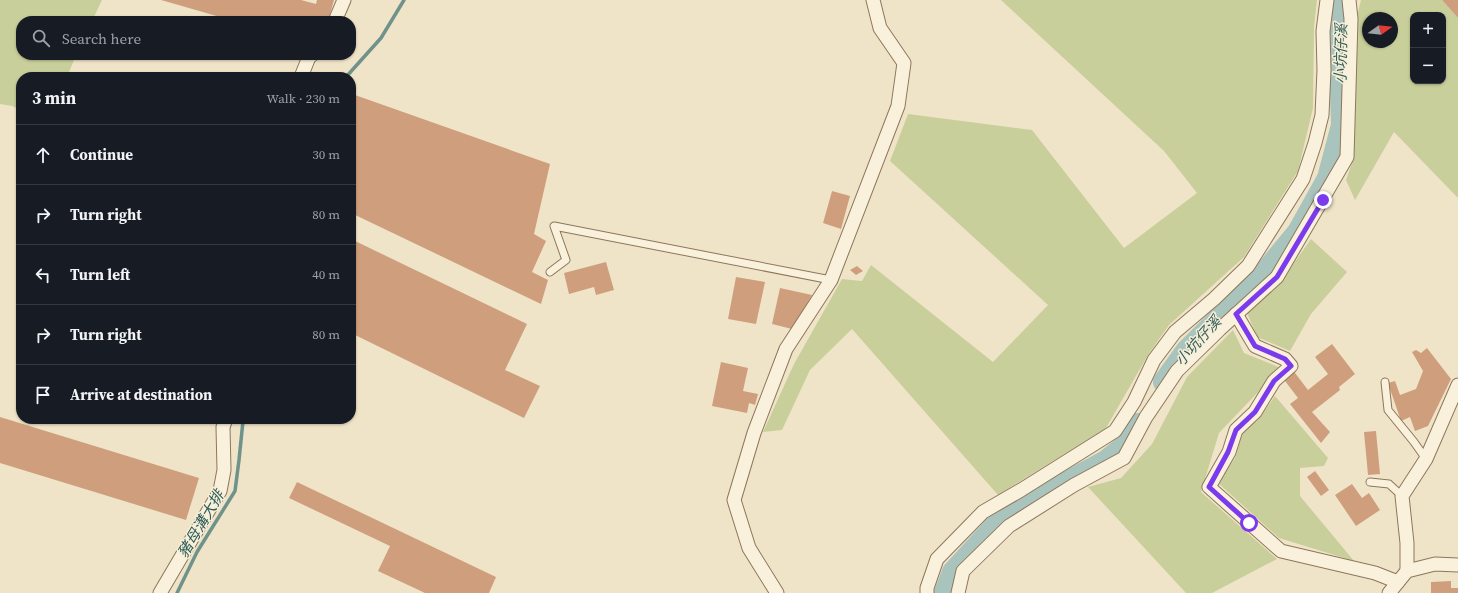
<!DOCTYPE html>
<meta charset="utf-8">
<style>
:root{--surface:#171b24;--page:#20242c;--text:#f1f3f6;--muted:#9ea1a6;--line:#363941}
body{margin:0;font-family:"Source Serif 4","Noto Sans TC",serif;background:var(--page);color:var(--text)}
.controls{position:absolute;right:12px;top:12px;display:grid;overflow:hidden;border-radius:8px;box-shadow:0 1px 3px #0004}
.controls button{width:36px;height:36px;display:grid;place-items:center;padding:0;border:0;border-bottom:1px solid var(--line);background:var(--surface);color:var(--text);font:20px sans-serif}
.compass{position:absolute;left:1362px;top:12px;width:36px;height:36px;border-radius:50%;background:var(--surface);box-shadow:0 1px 3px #0004;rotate:75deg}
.stop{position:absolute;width:12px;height:12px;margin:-9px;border:3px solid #7c3aed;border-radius:50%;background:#fff}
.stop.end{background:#7c3aed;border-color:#fff;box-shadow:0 1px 4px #0008}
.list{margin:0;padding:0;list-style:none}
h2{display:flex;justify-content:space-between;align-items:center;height:52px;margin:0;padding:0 16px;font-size:17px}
h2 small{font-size:13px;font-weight:400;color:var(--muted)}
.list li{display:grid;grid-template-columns:26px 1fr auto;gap:12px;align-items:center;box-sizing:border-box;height:60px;padding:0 16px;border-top:1px solid var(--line)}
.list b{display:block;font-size:15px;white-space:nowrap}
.list em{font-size:13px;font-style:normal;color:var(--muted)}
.icon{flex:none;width:22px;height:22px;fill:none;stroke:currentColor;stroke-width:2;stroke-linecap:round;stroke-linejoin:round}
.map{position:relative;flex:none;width:1458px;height:593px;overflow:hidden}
.search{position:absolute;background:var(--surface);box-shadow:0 1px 3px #0004;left:16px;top:16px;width:340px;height:44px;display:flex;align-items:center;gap:10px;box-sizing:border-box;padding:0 14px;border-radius:16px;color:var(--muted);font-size:15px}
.panel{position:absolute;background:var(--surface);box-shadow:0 1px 3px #0004;left:16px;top:72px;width:340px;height:352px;border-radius:16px}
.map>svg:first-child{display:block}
.green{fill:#c9cf9b;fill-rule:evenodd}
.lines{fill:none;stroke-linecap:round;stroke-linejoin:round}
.stream{stroke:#6f938a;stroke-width:3.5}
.river{stroke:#a9c4bc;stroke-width:22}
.building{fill:#cf9f7d}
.service-casing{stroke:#8d765c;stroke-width:9}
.minor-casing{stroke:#8d765c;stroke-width:15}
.service{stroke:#faf1dc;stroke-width:7}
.minor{stroke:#faf1dc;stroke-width:13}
.route{stroke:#7c3aed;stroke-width:5}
.labels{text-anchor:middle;stroke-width:3;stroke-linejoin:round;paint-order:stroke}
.water-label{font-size:15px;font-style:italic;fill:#2f5d5a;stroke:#f7eed8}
</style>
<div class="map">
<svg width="1458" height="593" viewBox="0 0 1458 593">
<rect width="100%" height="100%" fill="#f0e4c8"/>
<g class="green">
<path d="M0,0H102L92,21H21V55H76L67,77H21V110L12,106L0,104Z"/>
<path d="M1001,0H1317L1314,27L1313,108L1298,171L1244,257L1169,325L1148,355L1106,428L998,495L852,329L810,370L782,430L763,432L794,364L842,279L862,281L871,265L993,362L1048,305L890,161L908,114L1032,130L1124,248L1197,193L1164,151Z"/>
<path d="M1361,0H1442L1458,18V198L1394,132L1355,200L1346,180L1353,160L1357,16ZM1413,15H1443V81H1413ZM1368,18H1392V42H1368Z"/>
<path d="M1311,239L1347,272L1311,314L1290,351L1257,337L1247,313L1284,277Z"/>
<path d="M1233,330L1244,353L1281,368L1219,433L1201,492L1277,559L1212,593H1186L1088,487L1121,478L1152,444L1187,377Z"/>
<path d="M1275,396L1328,458L1324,466L1300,468V496L1354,561L1279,538L1218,483L1235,458L1243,432L1258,420Z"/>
</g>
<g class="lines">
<g class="stream">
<path d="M346,77L381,38L404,0"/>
<path d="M177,593L197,552L235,491L239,460L243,421L246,419"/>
</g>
<g class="river">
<path d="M1164,382L1187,350L1260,278L1298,232L1328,178L1342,125L1339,31L1344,0"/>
<path d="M945,593L953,572L998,523L1047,493L1106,461L1125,446L1137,424"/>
</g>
</g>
<g class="building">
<path d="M161,0H301L316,4L317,0H334L328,21H234Z"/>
<path d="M1442,0H1458V18Z"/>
<path d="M355,95L550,164L534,234L546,241L532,272L548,280L541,304L351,213V105Z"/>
<path d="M832,191L850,196L841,229L823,223Z"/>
<path d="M351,239L527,324L505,370L540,386L524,418L351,333Z"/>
<path d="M606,262L614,290L596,295L594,287L569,294L564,273Z"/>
<path d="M857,266L863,271L856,275L850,270Z"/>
<path d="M736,277L765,282L756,324L728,319Z"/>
<path d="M780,288L812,295L792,329L772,324Z"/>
<path d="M1332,344L1355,374L1339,387L1340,390L1312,412L1330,432L1321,443L1290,404L1298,398L1282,377L1292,369L1308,390L1328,374L1315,357Z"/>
<path d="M1427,348L1451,379L1428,426L1415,431L1410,417L1401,421L1388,383L1395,381L1400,395L1416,389L1423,371L1412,352L1416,350L1421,353Z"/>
<path d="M721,362L748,368L743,391L758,394L755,405L749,403L747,413L712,406Z"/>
<path d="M0,417L199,478L186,520L0,463Z"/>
<path d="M1376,431L1380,474L1368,475L1364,432Z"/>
<path d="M1315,471L1329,490L1321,496L1307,477Z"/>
<path d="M297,482L496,577L489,593H425L378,571L390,546L289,498Z"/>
<path d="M1352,484L1362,498L1369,493L1380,510L1356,526L1335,495Z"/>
<path d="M1451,581V588H1458V593H1431V582Z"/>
</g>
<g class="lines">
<defs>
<g id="service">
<path d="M550,272L566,260L554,226L831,280"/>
<path d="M1385,382L1388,410L1414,442L1426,459"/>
<path d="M1370,482L1389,484L1402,496"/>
</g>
<g id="minor">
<path d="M335,21L344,0"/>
<path d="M301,77L309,57L312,55"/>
<path d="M1236,314L1255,346L1285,359L1291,366L1274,381L1255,412L1236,430L1229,452L1209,487L1281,551L1375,573L1398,582"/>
<path d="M1407,571V543L1402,496L1426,459L1458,385"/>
<path d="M160,593L220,491L224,470L223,427L226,419"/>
<path d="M777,593L749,548L734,500L754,433L786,349L831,280L898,106L904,63L880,28L873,0"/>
<path d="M927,593V588L937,559L983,512L1021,490L1115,431L1134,402L1154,360L1175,332L1214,299L1248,266L1303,179L1315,143L1322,115L1324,70L1323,31L1327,0"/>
<path d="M958,593L963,571L1009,526L1074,485L1124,458L1146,417L1177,371L1220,329L1277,277L1347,157L1351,19L1349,0"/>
<path d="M1389,593L1407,571L1435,564L1458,565"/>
</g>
</defs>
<use href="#service" class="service-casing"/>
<use href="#minor" class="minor-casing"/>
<use href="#service" class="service"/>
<use href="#minor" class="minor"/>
</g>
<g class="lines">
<path class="route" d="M1249,523L1209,487L1228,452L1236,430L1255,412L1274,381L1291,366L1285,359L1255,346L1236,314L1277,277L1323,200"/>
</g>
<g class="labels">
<g class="water-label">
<text transform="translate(1341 54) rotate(-89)" y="5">小坑仔溪</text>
<text transform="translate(1198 341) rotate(-48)" y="5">小坑仔溪</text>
<text transform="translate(201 524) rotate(-59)" y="5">豬母溝大排</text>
</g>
</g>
</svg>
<div class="controls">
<button>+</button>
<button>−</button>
</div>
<svg class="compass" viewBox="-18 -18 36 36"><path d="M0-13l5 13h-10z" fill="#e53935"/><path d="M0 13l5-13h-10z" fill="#9ea1a6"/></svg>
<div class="stop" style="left:1249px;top:523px"></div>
<div class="stop end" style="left:1323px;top:200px"></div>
<div class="search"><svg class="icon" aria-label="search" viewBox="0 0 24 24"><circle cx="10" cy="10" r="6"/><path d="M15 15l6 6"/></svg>Search here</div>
<section class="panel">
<h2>3 min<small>Walk · 230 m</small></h2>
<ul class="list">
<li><svg class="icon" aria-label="ahead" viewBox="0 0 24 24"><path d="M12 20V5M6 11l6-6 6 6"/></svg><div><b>Continue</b></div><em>30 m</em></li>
<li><svg class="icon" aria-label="right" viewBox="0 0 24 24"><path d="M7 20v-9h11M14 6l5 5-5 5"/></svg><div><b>Turn right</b></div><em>80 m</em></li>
<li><svg class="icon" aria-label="left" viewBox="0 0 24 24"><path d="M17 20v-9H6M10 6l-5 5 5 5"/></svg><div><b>Turn left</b></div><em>40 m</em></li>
<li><svg class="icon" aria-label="right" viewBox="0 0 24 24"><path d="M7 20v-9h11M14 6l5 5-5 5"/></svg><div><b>Turn right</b></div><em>80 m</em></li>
<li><svg class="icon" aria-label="arrive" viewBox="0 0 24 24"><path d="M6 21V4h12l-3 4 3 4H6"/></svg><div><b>Arrive at destination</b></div></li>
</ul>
</section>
</div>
